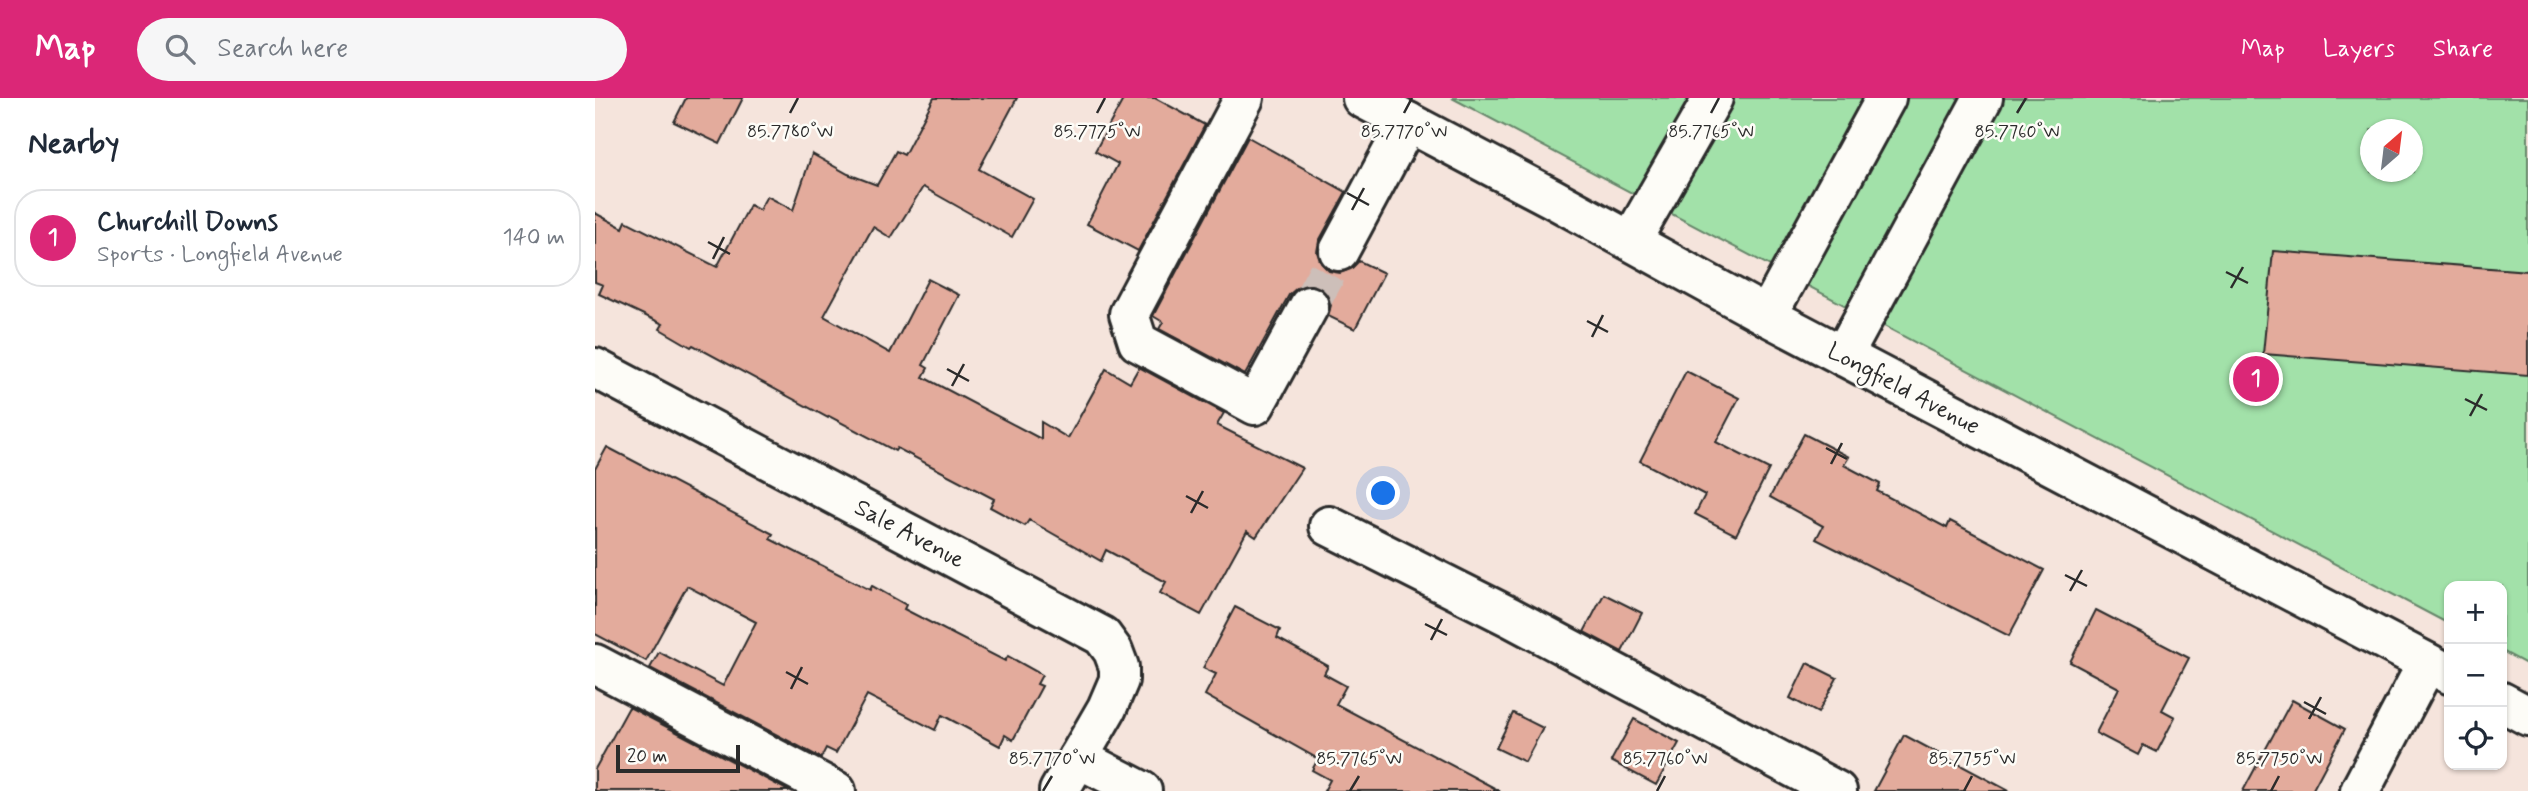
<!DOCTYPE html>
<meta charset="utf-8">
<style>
:root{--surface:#fff;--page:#f6f6f7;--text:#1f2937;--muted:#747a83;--line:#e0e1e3;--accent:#db2777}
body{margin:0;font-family:Mynerve,sans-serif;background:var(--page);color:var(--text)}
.controls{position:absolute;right:21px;bottom:21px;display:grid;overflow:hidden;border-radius:14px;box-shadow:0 2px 5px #0004}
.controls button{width:63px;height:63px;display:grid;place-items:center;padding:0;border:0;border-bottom:2px solid var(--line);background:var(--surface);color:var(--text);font:35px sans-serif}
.compass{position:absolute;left:1765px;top:21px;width:63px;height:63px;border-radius:50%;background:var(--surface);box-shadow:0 2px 5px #0004;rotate:28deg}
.scale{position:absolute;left:21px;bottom:18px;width:124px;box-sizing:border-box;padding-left:7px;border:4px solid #2b2b2b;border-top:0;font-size:19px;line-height:24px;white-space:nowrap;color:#2b2b2b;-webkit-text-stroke:5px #fdfcf7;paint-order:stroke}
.you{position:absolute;left:789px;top:396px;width:24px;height:24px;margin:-18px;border:5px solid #fff;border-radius:50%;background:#1a73e8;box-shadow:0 0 0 10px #1a73e833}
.badge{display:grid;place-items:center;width:46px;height:46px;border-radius:50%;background:var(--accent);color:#fff;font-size:23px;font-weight:700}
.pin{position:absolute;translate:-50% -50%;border:4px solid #fff;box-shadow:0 2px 7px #0006}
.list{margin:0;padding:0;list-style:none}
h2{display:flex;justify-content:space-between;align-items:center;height:91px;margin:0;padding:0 28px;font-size:30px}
h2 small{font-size:23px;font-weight:400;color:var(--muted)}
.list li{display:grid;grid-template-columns:46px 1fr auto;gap:21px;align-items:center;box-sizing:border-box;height:98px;margin:0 14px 14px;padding:0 14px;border:2px solid var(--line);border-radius:28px}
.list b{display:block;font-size:26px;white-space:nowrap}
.list p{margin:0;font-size:23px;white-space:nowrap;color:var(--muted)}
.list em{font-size:23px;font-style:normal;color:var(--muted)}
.icon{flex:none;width:38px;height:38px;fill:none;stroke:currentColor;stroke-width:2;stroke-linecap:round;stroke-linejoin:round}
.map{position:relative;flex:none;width:1933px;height:693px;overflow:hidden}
header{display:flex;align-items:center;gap:42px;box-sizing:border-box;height:98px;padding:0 35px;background:var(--accent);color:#fff}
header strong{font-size:33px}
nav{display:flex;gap:38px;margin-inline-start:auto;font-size:24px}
.search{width:490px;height:63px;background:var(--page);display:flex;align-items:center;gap:18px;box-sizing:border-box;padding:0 24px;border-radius:38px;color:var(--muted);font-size:26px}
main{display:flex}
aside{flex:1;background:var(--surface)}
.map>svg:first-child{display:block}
.green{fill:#a2e1a9;stroke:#66866a;stroke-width:2;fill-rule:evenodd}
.building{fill:#e3ab9c;stroke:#2b2b2b;stroke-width:2}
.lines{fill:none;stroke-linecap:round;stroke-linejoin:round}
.minor-tunnel{stroke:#cdbfb9;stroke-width:38;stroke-dasharray:38 19;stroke-linecap:butt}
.minor-casing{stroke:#2b2b2b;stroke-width:44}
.minor{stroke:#fdfcf7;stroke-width:38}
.ticks{fill:none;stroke:#2b2b2b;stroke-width:2.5}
.labels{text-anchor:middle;stroke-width:5;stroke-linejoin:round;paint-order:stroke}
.street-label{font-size:24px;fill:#2b2b2b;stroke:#fdfcf7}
.ticks-label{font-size:18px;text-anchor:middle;fill:#2b2b2b;stroke:#fdfcf7;stroke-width:5;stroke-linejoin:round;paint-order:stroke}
</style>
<header>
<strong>Map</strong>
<div class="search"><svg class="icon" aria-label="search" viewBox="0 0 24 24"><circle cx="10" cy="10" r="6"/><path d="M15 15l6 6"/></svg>Search here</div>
<nav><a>Map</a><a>Layers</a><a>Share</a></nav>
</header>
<main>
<aside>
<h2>Nearby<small></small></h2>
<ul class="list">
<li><span class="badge">1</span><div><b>Churchill Downs</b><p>Sports · Longfield Avenue</p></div><em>140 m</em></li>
</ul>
</aside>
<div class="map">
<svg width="1933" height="693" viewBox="0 0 1933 693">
<rect width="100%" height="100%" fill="#f5e4dc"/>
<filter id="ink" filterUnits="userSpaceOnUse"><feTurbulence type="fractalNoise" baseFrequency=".0143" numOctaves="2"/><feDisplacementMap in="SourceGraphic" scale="14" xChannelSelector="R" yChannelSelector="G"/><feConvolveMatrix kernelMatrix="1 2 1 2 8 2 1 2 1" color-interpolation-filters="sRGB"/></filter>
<g filter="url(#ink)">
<path class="green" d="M857,0H1933V567L1907,553V488H1854V526ZM1776,32H1818V74H1776Z"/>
<g class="building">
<path d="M91,0H148L125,46L79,24Z"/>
<path d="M339,0H422L384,71L438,101L417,139L328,89L296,140L278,129L229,218L295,255L333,181L364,197L328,267L333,270L328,279L446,341V324L473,340L511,271L535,285L544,269L629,315L622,327L707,370L661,439L652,433L606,517L565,495L571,484L511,452L506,463L434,422L430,428L395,409L399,401L302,350L300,353L234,318L233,320L98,247L96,249L65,231L68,226L4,196L8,187L0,184V115L28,130L31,123L122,169L155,107L164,112L172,98L198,112L217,56L253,76L282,87L301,53L309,57Z"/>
<path d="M529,0H560L610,27L543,153L492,126L523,66L500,53Z"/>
<path d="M653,39L751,94L724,143L722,154L726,165L734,173L745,175L756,171L764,163L789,175L760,231L733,218L736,207L733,197L725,189L714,186L702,190L694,197L650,277L564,231L568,224L558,218Z"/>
<path d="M1678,153L1933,173V277L1668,256Z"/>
<path d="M1091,273L1144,300L1121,344L1174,371L1141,437L1100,416L1110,397L1045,363Z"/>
<path d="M1209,336L1254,359L1249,367L1285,386L1282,393L1352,430L1355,423L1449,472L1414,538L1221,441L1228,428L1175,399Z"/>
<path d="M12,349L178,436L175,441L275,492L277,488L311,507L309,511L410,563L413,558L447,577L442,586L447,588L418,642L410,637L405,648L347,617L340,632L272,597L241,655L231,650L226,660L55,570L64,554L128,588L161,524L92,488L51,563L0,536V371Z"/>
<path d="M1009,496L1047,515L1027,554L989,534Z"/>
<path d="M640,509L685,532L682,540L733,568L729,576L751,588L741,606L905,693H729L735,682L717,672L723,661L610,597L621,576L608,570Z"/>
<path d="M1501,512L1594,560L1567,612L1580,619L1562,654L1548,647L1543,657L1501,635L1524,590L1475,564Z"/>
<path d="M1212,565L1242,580L1223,615L1195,600Z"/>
<path d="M1697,602L1750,631L1717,693H1648Z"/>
<path d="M34,609L194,693H0V671Z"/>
<path d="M918,615L948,630L930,664L901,650Z"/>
<path d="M1039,621L1084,645L1061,687L1016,663Z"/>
<path d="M1309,637L1414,693H1279Z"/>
</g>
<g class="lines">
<path class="minor-tunnel" d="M714,208L744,153"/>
<defs>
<g id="minor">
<path d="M649,0L534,216L543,244L660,307L714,208"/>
<path d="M767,0L957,100L1172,218L1854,576"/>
<path d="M1036,143L1118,0"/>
<path d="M744,153L813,24"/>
<path d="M1172,218L1291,0"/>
<path d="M1248,258L1388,0"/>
<path d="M0,270L507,538L518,553L524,569V582L512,610L464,693"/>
<path d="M734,428L915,519L1242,693"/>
<path d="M0,566L241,693"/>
<path d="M1907,604L1933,618"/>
<path d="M483,660L547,693"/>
<path d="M1765,693L1832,565"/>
</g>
</defs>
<use href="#minor" class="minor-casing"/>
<use href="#minor" class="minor"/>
</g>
</g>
<path class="ticks" d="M195,15L203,0M502,15L510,0M809,15L817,0M1116,15L1124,0M1422,15L1431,0M752,95L774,107M757,112L769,90M113,144L135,156M118,161L129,139M1631,174L1653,185M1636,190L1648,169M992,223L1013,234M997,239L1008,217M352,271L374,283M357,288L369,266M1870,301L1892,312M1875,318L1887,296M1231,350L1252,361M1236,366L1247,345M591,398L613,410M596,415L608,393M1470,477L1492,488M1475,493L1487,472M830,526L852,537M836,542L847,521M191,574L213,586M196,591L207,569M1709,604L1731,616M1714,621L1726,599M448,693L457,678M755,693L764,678M1062,693L1070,678M1369,693L1377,678M1676,693L1684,678"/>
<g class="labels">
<g class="street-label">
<text transform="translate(1309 290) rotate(28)" y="8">Longfield Avenue</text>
<text transform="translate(315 435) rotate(28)" y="8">Sale Avenue</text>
</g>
</g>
<g class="ticks-label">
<text x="195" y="39">85.7780°W</text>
<text x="502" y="39">85.7775°W</text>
<text x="809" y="39">85.7770°W</text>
<text x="1116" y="39">85.7765°W</text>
<text x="1422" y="39">85.7760°W</text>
<text x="457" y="666">85.7770°W</text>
<text x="764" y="666">85.7765°W</text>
<text x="1070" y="666">85.7760°W</text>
<text x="1377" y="666">85.7755°W</text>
<text x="1684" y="666">85.7750°W</text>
</g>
</svg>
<div class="controls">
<button>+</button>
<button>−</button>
<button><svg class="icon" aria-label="locate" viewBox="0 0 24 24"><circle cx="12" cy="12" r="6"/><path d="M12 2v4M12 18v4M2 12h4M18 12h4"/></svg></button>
</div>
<svg class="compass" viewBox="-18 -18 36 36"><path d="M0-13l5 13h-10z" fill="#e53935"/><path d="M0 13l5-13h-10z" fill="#747a83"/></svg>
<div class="scale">20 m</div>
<div class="you"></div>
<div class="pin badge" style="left:1661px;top:281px">1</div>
</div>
</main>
